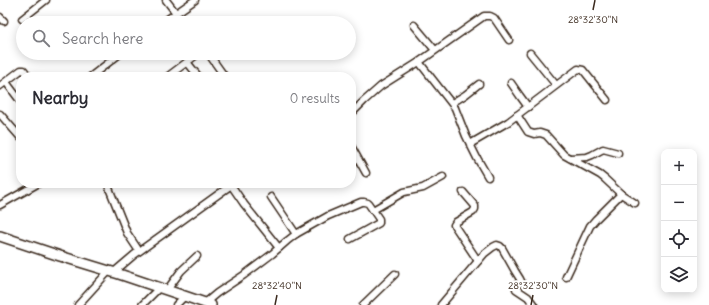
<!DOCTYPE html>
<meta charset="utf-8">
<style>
:root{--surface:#fff;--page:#f2f2f3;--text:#2b2b33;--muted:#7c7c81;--line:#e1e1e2}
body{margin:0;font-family:Delius,sans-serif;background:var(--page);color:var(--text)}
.controls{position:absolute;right:12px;bottom:12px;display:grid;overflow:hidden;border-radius:8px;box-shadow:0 2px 10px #0003}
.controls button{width:36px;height:36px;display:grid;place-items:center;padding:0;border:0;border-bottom:1px solid var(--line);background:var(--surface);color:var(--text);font:20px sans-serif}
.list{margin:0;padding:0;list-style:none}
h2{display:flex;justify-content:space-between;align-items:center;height:52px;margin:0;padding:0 16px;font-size:17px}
h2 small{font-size:13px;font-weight:400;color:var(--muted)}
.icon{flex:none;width:22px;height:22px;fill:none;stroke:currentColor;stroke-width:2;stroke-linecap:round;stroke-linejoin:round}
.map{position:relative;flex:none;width:709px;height:305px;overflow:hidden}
.search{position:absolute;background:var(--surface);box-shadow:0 2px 10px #0003;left:16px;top:16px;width:340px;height:44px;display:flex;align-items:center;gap:10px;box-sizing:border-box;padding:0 14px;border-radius:22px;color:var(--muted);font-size:15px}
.panel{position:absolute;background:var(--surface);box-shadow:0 2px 10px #0003;left:16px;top:72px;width:340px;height:116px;border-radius:16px}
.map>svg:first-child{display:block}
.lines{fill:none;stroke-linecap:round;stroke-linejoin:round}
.street-casing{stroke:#3b2a1e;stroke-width:9}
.secondary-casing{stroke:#3b2a1e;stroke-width:12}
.street{stroke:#fff;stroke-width:6}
.secondary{stroke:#fff;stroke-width:9}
.ticks{fill:none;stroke:#3b2a1e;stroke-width:1.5}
.ticks-label{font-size:10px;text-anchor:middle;fill:#3b2a1e;stroke:#fff;stroke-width:4;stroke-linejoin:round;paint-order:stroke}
</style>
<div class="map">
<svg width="709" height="305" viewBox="0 0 709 305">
<rect width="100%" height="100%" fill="#fff"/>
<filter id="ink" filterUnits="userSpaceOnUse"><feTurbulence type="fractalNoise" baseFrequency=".025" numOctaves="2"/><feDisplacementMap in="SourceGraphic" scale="8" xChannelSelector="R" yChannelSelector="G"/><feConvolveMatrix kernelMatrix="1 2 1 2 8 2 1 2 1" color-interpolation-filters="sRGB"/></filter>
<g filter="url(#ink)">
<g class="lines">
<defs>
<g id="street">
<path d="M166,0L176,13"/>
<path d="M0,17L4,21"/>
<path d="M22,19L46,0"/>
<path d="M162,23L195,0"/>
<path d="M414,25L435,50"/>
<path d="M208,53L225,77"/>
<path d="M530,53L556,85"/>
<path d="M187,62L199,77"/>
<path d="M419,62L455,108L466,136L477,158L488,177"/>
<path d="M90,77L121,53"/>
<path d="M167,77L199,53"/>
<path d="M6,82L21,102"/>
<path d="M511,83L520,96L528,107"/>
<path d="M0,86L21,70H24L29,77"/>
<path d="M452,103L465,95L479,84"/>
<path d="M0,114L21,138"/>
<path d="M351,114L364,101L381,86L419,62L484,16H490L494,18L509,40"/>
<path d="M517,115L528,132L534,134L540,133L546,135L564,155L600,175L605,179L621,194L635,203"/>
<path d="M470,144L508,122L578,69L583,70L607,100"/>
<path d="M351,146L366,173"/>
<path d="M570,158L587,157L592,155L603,149L618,153"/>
<path d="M107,183L127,233L139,251"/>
<path d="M231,185L244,204L279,248"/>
<path d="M463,192L475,206V209L473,212L456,222L454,225L478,261"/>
<path d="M271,197L296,234"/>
<path d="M0,205L39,183"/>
<path d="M373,210L404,192L423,188L443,177"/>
<path d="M114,272L134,255L234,183"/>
<path d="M566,277L590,226L596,219L621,194"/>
<path d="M167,290L181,271L197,256"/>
<path d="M205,303L217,293L244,275L272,254L287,241L296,234L328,216L361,202H364L368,203L379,219V223L350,239"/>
<path d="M78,305L109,271"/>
<path d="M142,305L160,287"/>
<path d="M176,305L185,296"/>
<path d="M363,305L395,274"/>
<path d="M441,305L484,254L493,247L497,245L500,246L502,248L515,271L520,279L521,281L516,286V289L528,297L534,305"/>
</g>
<path id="secondary" d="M0,236L60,256L119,274L211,305"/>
</defs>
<use href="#street" class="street-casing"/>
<use href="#secondary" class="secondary-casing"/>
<use href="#street" class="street"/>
<use href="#secondary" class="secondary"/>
</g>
</g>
<path class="ticks" d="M593,10L595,0M275,305L277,295M531,305L533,295"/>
<g class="ticks-label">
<text x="593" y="23">28°32'30"N</text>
<text x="277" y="289">28°32'40"N</text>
<text x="533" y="289">28°32'30"N</text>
</g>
</svg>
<div class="controls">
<button>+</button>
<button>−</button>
<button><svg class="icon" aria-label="locate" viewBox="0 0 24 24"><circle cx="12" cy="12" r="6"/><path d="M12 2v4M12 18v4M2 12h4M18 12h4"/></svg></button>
<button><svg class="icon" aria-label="layers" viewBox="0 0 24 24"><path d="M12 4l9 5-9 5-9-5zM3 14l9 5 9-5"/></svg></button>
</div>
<div class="search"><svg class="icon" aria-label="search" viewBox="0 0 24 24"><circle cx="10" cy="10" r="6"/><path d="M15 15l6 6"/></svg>Search here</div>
<section class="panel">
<h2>Nearby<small>0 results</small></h2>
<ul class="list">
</ul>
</section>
</div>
